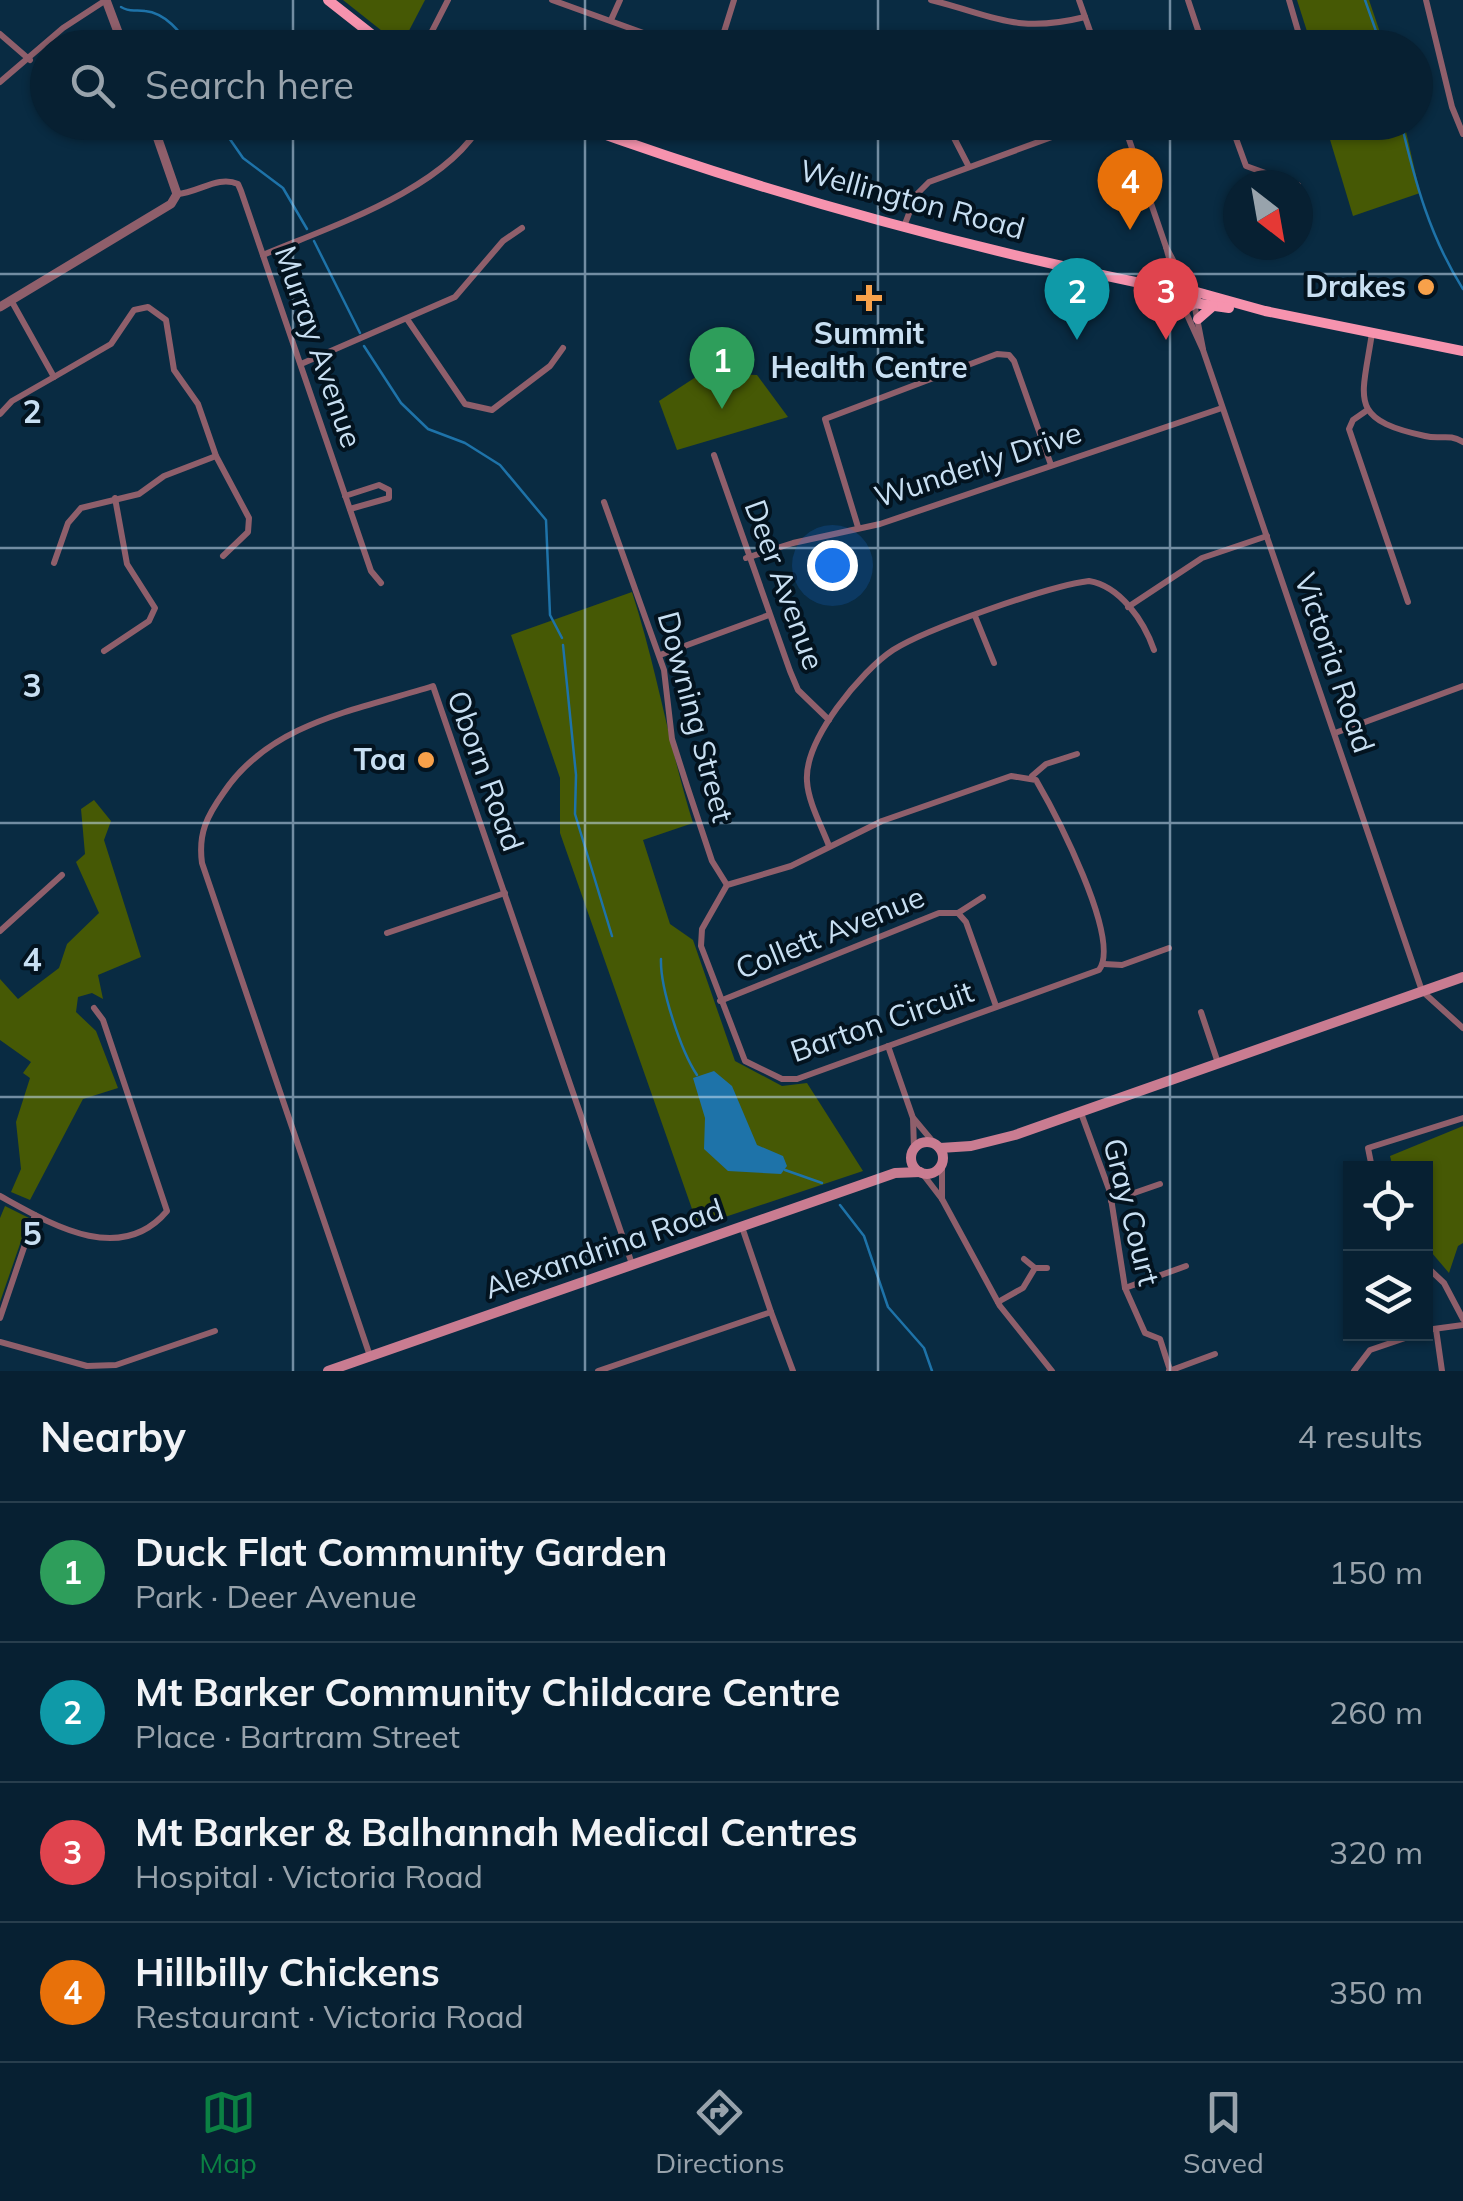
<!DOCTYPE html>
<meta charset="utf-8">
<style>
:root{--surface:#072032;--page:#10283a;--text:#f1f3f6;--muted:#98a3ac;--line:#283e4d;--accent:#0b8043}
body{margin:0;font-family:Mulish,sans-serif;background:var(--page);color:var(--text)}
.controls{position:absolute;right:30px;bottom:30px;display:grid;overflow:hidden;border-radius:0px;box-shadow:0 2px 8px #0004}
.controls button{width:90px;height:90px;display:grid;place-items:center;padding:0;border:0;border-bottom:2px solid var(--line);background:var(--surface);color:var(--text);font:50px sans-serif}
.compass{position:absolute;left:1223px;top:170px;width:90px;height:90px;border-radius:50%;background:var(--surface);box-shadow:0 2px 8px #0004;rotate:149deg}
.you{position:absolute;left:832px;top:565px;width:35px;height:35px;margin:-25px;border:8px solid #fff;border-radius:50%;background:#1a73e8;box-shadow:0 0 0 15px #1a73e833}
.badge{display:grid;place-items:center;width:65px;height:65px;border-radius:50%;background:var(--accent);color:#fff;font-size:32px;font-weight:700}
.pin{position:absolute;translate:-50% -82px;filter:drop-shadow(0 2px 5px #0008)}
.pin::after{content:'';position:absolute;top:52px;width:35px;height:30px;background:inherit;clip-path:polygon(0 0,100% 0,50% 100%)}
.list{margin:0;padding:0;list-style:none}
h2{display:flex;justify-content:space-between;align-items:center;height:130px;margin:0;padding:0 40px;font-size:42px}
h2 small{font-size:32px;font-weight:400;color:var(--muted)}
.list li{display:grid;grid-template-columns:65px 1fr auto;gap:30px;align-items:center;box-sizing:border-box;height:140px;padding:0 40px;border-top:2px solid var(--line)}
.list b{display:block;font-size:38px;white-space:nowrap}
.list p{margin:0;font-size:32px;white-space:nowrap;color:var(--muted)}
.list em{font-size:32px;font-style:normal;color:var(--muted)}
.icon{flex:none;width:55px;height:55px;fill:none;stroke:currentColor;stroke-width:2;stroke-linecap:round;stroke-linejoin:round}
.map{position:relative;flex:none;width:1463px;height:1371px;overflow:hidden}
.search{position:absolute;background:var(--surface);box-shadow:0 2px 8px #0004;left:30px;right:30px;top:30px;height:110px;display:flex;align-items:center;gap:25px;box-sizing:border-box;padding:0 35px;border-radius:55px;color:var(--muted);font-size:38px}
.sheet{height:690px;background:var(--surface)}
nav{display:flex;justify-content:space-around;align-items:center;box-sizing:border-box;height:140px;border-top:2px solid var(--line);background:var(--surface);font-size:28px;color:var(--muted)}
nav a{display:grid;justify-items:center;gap:5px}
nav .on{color:var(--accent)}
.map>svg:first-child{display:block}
.green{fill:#465905}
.water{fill:#1e73a9}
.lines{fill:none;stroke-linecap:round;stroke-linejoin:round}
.stream{stroke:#1e73a9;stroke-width:2.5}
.minor{stroke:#8f5f6b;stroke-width:6}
.tertiary{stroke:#8f5f6b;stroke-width:9}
.secondary{stroke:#c97c91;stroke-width:10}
.primary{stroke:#f693ae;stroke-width:10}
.grid{fill:none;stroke:#c8dff2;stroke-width:2.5;stroke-opacity:0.55}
.poi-dot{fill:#f8a14a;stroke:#03131f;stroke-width:4}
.labels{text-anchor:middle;stroke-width:8;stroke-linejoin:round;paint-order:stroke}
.street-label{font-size:30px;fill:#c8dff2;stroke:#03131f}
.poi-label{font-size:30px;font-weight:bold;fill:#c8dff2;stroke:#03131f;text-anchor:end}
.grid-label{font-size:32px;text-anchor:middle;font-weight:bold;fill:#c8dff2;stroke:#03131f;stroke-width:8;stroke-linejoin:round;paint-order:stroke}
</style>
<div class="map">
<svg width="1463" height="1371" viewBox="0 0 1463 1371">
<rect width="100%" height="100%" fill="#092b42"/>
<g class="green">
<path d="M343,0H425L401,46Z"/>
<path d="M1297,0H1369L1385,47H1312Z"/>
<path d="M1325,123H1404L1420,193L1353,216Z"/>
<path d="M702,373L757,375L788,417L677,450L659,401Z"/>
<path d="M632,592C657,669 669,746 693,823L643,840L670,924L693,940L735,1061L782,1086L807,1083L863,1171L698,1226L560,833V778L511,635Z"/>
<path d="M94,800L111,821L104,840L141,957L98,975L103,999L92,993L78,997L76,1012L96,1031L118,1088L83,1099L30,1200L11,1192L21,1169L16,1122L30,1078L23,1073L31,1062L0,1040V979L18,999L59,968L67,944L99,913L76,862L85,854L81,809Z"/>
<path d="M1463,1126V1243L1458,1246L1449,1273L1426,1246V1168H1393L1390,1156Z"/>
<path d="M5,1206L29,1218L0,1302V1218Z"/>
</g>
<path class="water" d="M714,1071L732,1086L757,1145L783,1156L787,1166L781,1174L728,1171L704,1149L705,1118L693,1078Z"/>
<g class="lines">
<g class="stream">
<path d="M1365,0L1382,48"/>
<path d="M121,7C131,13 134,9 145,11C166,13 180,32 191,48"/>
<path d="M218,122L243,158L283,188L307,229"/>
<path d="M1401,122C1415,182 1430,237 1463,289"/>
<path d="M314,241L360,333"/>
<path d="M364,346L401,403L428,429L465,443L500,465L546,520L550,615L562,638"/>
<path d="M563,645L576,775L575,814L612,936"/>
<path d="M661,959C660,988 681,1051 697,1075"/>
<path d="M785,1170L822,1183"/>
<path d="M840,1205L864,1236L888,1307L924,1348L932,1371"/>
</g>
<g class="minor">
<path d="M552,0L685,48"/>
<path d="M931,0C995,16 1016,34 1085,17"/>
<path d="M1079,0L1096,48"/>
<path d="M1188,0L1204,48"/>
<path d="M1289,0L1303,48"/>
<path d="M1426,0L1452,107L1463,134"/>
<path d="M611,20L620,0"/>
<path d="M0,34L30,60"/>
<path d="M428,39L448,0"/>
<path d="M719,48L734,0"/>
<path d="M0,82L63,28L106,0"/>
<path d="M936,122L952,134L968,165"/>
<path d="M1123,122L1166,247L1188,288"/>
<path d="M1230,122L1246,166L1298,185"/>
<path d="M177,194C198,193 218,175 238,184L241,191L371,571L381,583"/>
<path d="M905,224L916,195L929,182L1093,122"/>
<path d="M1166,247L1178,290"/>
<path d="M263,255C329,227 447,189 482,122"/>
<path d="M11,300L54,377L111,344L134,310L148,307L166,320L174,370L198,404L216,456L249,518L248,532L223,556"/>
<path d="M1194,303L1203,349"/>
<path d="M1183,306L1203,350L1422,991L1463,1028"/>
<path d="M407,319L465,404L492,410L550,366L563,348"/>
<path d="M1372,333C1362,400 1347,419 1425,436C1440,440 1449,433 1463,442"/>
<path d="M301,364L455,297L503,241L522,228"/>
<path d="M1366,411L1353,420L1349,429L1408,602"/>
<path d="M0,414L12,401L54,377"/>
<path d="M714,455L790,671L798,690L829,720"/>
<path d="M345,496L379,485L389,490V498L350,509"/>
<path d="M604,502L664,670L672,739L687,786L712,861L727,885"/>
<path d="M858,527L825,419L997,354L1009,355L1014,361L1051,465"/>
<path d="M746,558L793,543L880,524L1222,408"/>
<path d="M54,563L68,523L81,508L139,494L164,476L216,456"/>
<path d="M1128,607L1202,558L1267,536"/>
<path d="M975,616L994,663"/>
<path d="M104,651L149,621L155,608L127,564L115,498"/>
<path d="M660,655L769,615"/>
<path d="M1335,733L1463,686"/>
<path d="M1011,776L1036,780C1054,811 1122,939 1099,970L797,1079H782L745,1061L701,946L702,929L727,885L791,866L882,821Z"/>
<path d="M1032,776L1046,764L1077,754"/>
<path d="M829,846C822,827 808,802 807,781C804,740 861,671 893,650C926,629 1049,586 1089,581C1120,586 1144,621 1154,650"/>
<path d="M958,913L966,922L996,1006"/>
<path d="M0,931L62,875"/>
<path d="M387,933L505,893"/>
<path d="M1104,964L1122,965L1169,948"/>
<path d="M720,1001L939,913H958L983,897"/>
<path d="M1201,1012L1218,1063"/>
<path d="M888,1046L913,1118L914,1148"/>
<path d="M1081,1113L1110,1192L1125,1288L1145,1333L1160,1339L1170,1370"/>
<path d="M914,1119L934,1143"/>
<path d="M942,1165V1199"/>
<path d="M1372,1168L1368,1148L1463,1118"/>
<path d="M922,1173L942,1199L1000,1306L1052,1371"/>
<path d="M0,1196C49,1223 120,1267 167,1211L103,1020L94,1008"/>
<path d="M1111,1201L1160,1184"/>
<path d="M1024,1259L1035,1268H1047"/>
<path d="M1426,1266L1444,1283L1463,1319"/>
<path d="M1125,1288L1186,1266"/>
<path d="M998,1302L1023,1288L1035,1268"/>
<path d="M771,1312L793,1371"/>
<path d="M0,1318L35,1215"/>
<path d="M1436,1329L1442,1371"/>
<path d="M1426,1330L1463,1325"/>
<path d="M0,1342L87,1366L116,1365L215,1331"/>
<path d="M370,1356L202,863C198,833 207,816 224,792C271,722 358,710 433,686L632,1264"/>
<path d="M598,1371L771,1312L742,1227"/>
<path d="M1169,1371L1215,1354"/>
<path d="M1354,1371L1370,1350L1417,1334"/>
</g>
<g class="tertiary">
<path d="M106,0L124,48"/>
<path d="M0,307L171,204L177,194L152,122"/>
</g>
<g class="secondary">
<circle cx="927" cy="1158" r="16"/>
<path d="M940,1148L971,1146L1015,1135L1463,977"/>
<path d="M328,1371L895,1173L920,1172"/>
</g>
<g class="primary">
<path d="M328,0L389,48"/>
<path d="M570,122C767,194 974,250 1179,291"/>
<circle cx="1186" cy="297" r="10"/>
<path d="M1142,290L1177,301"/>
<path d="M1193,291L1265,311L1463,351"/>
<path d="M1194,303L1229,308"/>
<path d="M1198,319L1213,306"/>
</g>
</g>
<path class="grid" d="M293,0V48M585,0V48M878,0V48M1170,0V48M293,122V1371M585,122V1371M878,122V1371M1170,122V1371M0,274H1463M0,548H1463M0,823H1463M0,1097H1463"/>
<g class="poi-dot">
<circle cx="1426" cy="287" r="10"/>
<path d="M864 283h10v10h10v10h-10v10h-10v-10h-10v-10h10z"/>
<circle cx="426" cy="760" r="10"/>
</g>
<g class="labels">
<g class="street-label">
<text transform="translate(912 200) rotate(15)" y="10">Wellington Road</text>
<text transform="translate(318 347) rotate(71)" y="10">Murray Avenue</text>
<text transform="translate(978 465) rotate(-18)" y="10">Wunderly Drive</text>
<text transform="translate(784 585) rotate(70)" y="10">Deer Avenue</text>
<text transform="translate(1334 663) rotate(71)" y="10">Victoria Road</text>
<text transform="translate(695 717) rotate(75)" y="10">Downing Street</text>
<text transform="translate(485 771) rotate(70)" y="10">Oborn Road</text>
<text transform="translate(830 933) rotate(-22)" y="10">Collett Avenue</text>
<text transform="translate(882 1022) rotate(-19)" y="10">Barton Circuit</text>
<text transform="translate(1131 1212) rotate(76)" y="10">Gray Court</text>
<text transform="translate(604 1249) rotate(-19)" y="10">Alexandrina Road</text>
</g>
<g class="poi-label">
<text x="1406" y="297">Drakes</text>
<text x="869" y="344" text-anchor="middle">Summit<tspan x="869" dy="34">Health Centre</tspan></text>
<text x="406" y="770">Toa</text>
</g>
</g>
<g class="grid-label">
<text x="32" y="423">2</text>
<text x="32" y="697">3</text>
<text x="32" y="971">4</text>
<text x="32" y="1245">5</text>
</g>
</svg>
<div class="controls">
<button><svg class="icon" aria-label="locate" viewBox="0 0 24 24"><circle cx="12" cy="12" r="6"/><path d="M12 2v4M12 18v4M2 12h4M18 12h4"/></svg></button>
<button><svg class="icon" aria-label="layers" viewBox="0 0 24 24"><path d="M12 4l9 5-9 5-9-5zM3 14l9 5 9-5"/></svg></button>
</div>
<svg class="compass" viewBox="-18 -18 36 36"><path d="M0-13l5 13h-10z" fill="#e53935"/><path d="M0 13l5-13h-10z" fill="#98a3ac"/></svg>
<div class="you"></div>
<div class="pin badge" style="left:722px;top:409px;background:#2e9e5b">1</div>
<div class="pin badge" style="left:1077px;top:340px;background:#0f9aa8">2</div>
<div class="pin badge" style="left:1166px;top:340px;background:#e0444e">3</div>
<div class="pin badge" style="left:1130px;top:230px;background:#e8710a">4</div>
<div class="search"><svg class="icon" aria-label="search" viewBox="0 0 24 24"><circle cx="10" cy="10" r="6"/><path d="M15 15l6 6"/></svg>Search here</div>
</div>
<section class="sheet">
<h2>Nearby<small>4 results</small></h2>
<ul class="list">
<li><span class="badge" style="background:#2e9e5b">1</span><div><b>Duck Flat Community Garden</b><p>Park · Deer Avenue</p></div><em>150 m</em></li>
<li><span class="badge" style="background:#0f9aa8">2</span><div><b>Mt Barker Community Childcare Centre</b><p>Place · Bartram Street</p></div><em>260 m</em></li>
<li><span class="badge" style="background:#e0444e">3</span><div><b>Mt Barker &amp; Balhannah Medical Centres</b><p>Hospital · Victoria Road</p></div><em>320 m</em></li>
<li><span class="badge" style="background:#e8710a">4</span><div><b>Hillbilly Chickens</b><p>Restaurant · Victoria Road</p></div><em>350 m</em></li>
</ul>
</section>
<nav>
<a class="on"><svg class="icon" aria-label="map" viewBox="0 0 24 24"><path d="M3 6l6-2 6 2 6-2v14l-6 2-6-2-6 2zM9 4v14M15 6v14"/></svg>Map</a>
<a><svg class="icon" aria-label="directions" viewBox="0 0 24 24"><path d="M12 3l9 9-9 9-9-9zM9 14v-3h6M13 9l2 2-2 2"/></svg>Directions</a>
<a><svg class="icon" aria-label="saved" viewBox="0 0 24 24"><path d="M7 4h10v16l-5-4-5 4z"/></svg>Saved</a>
</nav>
